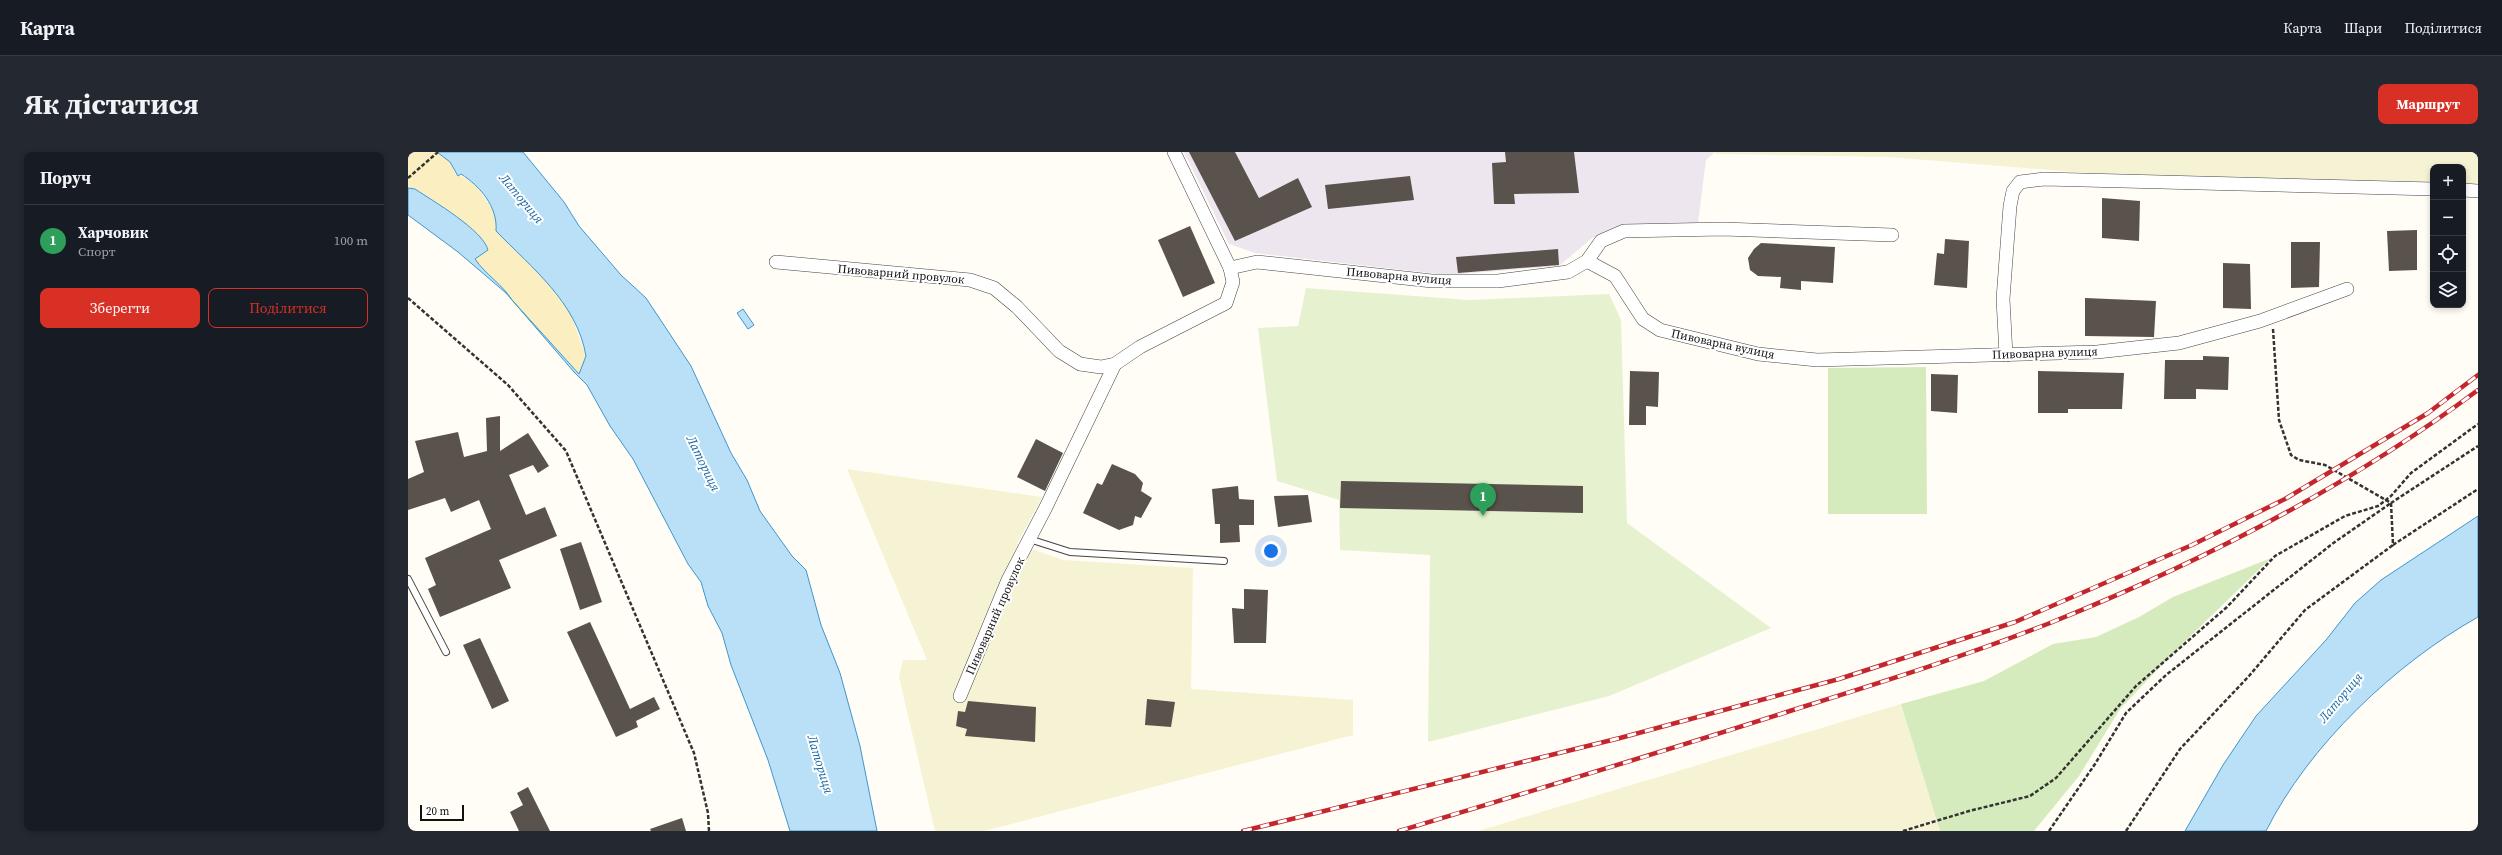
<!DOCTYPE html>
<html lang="uk">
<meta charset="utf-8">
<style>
:root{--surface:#171b24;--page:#242831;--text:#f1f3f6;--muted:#9ea1a6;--line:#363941;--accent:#d93025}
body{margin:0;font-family:"Source Serif 4",serif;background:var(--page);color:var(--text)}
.controls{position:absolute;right:12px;top:12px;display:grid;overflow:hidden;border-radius:8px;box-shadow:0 2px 6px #0003}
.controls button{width:36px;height:36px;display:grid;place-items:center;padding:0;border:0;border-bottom:1px solid var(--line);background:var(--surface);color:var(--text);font:20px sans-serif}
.scale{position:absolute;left:12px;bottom:10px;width:44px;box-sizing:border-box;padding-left:4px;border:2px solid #111;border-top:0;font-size:11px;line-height:14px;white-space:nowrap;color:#111;-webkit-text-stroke:3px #fff;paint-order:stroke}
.you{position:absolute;left:863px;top:399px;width:14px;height:14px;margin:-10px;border:3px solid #fff;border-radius:50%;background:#1a73e8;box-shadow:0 0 0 6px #1a73e833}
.badge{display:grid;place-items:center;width:26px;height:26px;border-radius:50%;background:var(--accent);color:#fff;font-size:13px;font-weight:700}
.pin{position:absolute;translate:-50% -33px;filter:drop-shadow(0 1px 2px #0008)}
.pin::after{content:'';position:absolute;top:21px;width:14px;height:12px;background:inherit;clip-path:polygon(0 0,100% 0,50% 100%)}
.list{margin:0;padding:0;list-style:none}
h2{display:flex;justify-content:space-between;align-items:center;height:52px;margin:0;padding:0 16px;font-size:17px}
h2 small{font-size:13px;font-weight:400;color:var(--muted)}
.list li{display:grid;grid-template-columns:26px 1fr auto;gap:12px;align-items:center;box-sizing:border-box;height:72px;padding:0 16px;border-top:1px solid var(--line)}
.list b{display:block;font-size:15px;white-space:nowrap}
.list p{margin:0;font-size:13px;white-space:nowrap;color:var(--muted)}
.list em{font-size:13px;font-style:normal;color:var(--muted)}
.actions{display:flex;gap:8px;padding:12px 16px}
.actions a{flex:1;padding:9px 0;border:1px solid var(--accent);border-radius:8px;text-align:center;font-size:14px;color:var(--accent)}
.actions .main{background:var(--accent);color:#fff}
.icon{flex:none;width:22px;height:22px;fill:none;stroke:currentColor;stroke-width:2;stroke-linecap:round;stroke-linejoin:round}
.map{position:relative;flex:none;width:2070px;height:679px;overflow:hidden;border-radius:8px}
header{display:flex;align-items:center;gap:24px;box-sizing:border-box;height:56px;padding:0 20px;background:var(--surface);border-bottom:1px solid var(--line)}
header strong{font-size:19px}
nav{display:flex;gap:22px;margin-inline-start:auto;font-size:14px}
.intro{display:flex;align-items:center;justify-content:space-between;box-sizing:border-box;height:96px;padding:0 24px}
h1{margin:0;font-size:28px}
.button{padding:10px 18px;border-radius:8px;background:var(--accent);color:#fff;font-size:14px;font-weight:700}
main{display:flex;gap:24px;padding:0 24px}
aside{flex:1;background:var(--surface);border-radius:8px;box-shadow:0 2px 6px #0003}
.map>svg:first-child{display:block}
.industrial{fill:#eee6ef}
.farmland{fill:#f6f3d4}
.green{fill:#d5ebbd}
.sand{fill:#fbeec1}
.pitch{fill:#e6f2cf}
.water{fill:#b9e0f7;stroke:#3f96cf}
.building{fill:#5a524d}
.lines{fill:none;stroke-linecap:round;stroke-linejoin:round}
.lane-casing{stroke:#444;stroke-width:8}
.street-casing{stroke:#444;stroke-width:14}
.path{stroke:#333;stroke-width:2.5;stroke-dasharray:4 2;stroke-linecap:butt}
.lane{stroke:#fff;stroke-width:6}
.street{stroke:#fff;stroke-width:13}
.rail-casing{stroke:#c4262e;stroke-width:4.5}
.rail{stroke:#fff;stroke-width:3;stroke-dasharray:9;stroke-linecap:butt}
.labels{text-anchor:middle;stroke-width:4;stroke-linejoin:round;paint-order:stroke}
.street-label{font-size:12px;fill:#111;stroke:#fff}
.water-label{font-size:13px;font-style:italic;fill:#1768a6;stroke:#fff}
</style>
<header>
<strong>Карта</strong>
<nav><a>Карта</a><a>Шари</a><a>Поділитися</a></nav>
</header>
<div class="intro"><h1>Як дістатися</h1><a class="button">Маршрут</a></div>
<main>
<aside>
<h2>Поруч<small></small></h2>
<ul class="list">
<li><span class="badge" style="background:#2e9e5b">1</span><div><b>Харчовик</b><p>Спорт</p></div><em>100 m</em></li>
</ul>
<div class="actions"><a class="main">Зберегти</a><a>Поділитися</a></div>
</aside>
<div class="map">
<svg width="2070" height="679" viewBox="0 0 2070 679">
<rect width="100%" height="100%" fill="#fffdf5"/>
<path class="industrial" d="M776,0H1307L1298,8L1290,71L1222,73L1184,86L1151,114L1039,123L847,101L821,92Z"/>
<g class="farmland">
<path d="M1307,0H2070V38H2055V15H2025V37L1680,21L1481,5L1307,2Z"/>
<path d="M439,317L634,345L609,392L655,408L785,416L783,537L945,548V583L576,679H527L491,525L495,508H519Z"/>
<path d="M1493,552L1532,679H1070Z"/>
</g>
<g class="green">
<path d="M1518,215L1519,362H1420V216Z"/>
<path d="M1863,406L1769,497L1712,557L1671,624L1626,679H1532L1493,552L1576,529L1645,492L1688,485L1731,465L1765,445Z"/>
</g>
<path class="sand" d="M0,0H29L42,10L47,21L66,31L85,58L98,89L142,133L163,163L178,204L171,222L104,148C94,132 78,122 67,107L80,97C75,79 25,48 7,37L0,36Z"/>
<path class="pitch" d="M898,136L1061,148L1201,142L1213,168L1219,371L1363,476L1201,544L1020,590L1022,403L932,398L931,348L869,329L850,176L890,174Z"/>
<g class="water">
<path d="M29,0H115L156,50L171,74L213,123L238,146L283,214L323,301L339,328L352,359L384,404L398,418L413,473L432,521L452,594L469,679H382L360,608L323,513L314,481L300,454L293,430L280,412L225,307L202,274L179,233L166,220L98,141L50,100L0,63V36L7,37C25,49 75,78 80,98L67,107C78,123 94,132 104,148L171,222L178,204C169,151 124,116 88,79C90,55 72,34 53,22L50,24L42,10Z"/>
<path d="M335,157L346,173L340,177L329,161Z"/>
<path d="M2070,364V465C1987,512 1901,593 1858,679H1777L1815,613L1848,564L1918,488L1947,451L1973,428Z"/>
</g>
<g class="building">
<path d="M781,0H827L851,46L890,26L904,55L827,89Z"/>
<path d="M1097,0H1166L1171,41L1106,42L1107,52H1086L1084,11L1098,10Z"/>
<path d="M1002,24L1006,48L920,57L917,33Z"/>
<path d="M1694,46L1732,49L1731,89L1694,86Z"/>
<path d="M782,74L807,131L775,145L750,88Z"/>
<path d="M2009,78V118L1981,119L1979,79Z"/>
<path d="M1537,87L1561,89L1559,136L1526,133L1529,101L1536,102Z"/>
<path d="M1883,90H1912L1911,135L1883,136Z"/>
<path d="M1353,91L1427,95L1425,131L1393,129V138L1372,136L1373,125L1350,124L1342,118L1340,106L1346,97Z"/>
<path d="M1150,97L1151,113L1050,121L1048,105Z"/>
<path d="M1815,111L1842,112L1843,157L1815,156Z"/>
<path d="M1677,146L1748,149L1746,185L1677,184Z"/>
<path d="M1795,204L1821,205L1820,238L1788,237V247H1756L1757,208H1795Z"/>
<path d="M1222,219L1251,220L1250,255L1238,254V273H1221Z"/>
<path d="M1630,219L1716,221L1714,257H1660V261H1630Z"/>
<path d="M1523,222L1550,223L1549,261L1523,259Z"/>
<path d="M92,264V299L120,281L141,314L130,321L125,313L101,323L118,363L137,355L149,384L91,408L103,436L32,465L20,437L28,433L17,406L83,377L71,348L43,360L37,346L0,358V327L16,320L7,289L50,280L56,305L79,299L78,266Z"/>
<path d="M628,287L655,301L637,339L609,325Z"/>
<path d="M704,312L727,322L735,331L733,339L744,346L733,366L727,364L725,373L711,378L675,361L689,331L694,333Z"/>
<path d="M933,329L1175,334V361L932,356Z"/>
<path d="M830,334L831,347L846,348V373H831L832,390L812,391V372H807L804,337Z"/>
<path d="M900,343L904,370L870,375L866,344Z"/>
<path d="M173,390L194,450L172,458L152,397Z"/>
<path d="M836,437L860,438L858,491H826L824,456L836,457Z"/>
<path d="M182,470L222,557L246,545L252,557L228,569L230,575L208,585L159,480Z"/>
<path d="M72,486L101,549L84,557L55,493Z"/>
<path d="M739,547L767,550L763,575L737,573Z"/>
<path d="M560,549L628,555L627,590L557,584L559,577L548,574L550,559L557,560Z"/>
<path d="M120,635L142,679H111L102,660L115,653L109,641Z"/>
<path d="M274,666L278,679H243L242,677Z"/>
</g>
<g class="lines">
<defs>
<g id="lane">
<path d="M621,387L662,400L816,409"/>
<path d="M0,427L38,500"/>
</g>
<g id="street">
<path d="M2055,38L2070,39"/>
<path d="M1179,109L1193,89L1216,79L1315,77L1484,83"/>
<path d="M368,110L562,128L586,136L609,155L651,199L672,212L693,215L707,212L732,195L818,151L825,130L822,116L766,0"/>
<path d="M822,116L849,110L1024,129H1090L1160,120L1179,109L1207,124L1235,167L1252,178L1350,202L1409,208L1689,200L1771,191L1852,169L1939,137"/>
<path d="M1598,203L1595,147L1602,54L1605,39L1612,30L1636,27L2025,37"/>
<path d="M552,544L600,428L638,355L707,212"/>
</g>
</defs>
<use href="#lane" class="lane-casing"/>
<use href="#street" class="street-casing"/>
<g class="path">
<path d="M0,26L30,0"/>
<path d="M0,146L100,233L158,299L286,601L300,661L301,679"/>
<path d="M1865,177L1871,268L1883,303L1891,308L1917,313L1983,351L2070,294"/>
<path d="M1983,351L1985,393L2070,337"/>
<path d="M1495,679L1561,659L1622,644L1648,626L1728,534L1819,455L1867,404L1937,364L1970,354L1983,344L2003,321L2070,272"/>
<path d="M1641,679L1687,612L1718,561L1758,523L1924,392L1983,351"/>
<path d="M1718,679L1772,597L1841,524L1897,458L1985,393"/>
</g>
<use href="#lane" class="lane"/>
<use href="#street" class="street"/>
<defs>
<g id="rail">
<path d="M835,679L1212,586L1431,527L1607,470L1784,393L1877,347L2020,261L2070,223"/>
<path d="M991,679C1123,639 1255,600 1385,558C1471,531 1558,504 1642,471C1792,411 1940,335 2070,238"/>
</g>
</defs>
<use href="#rail" class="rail-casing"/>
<use href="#rail" class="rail"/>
</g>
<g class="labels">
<g class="street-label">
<text transform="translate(493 122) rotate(5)" y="4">Пивоварний провулок</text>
<text transform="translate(991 124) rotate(5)" y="4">Пивоварна вулиця</text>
<text transform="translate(1315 192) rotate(12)" y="4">Пивоварна вулиця</text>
<text transform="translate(1637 201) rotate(-2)" y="4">Пивоварна вулиця</text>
<text transform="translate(587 464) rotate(-66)" y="4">Пивоварний провулок</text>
</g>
<g class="water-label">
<text transform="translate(114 46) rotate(50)" y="5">Латориця</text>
<text transform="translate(296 311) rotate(64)" y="5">Латориця</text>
<text transform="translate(1932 545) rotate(-50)" y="5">Латориця</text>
<text transform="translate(413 612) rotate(73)" y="5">Латориця</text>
</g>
</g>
</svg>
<div class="controls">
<button>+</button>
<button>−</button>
<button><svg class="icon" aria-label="locate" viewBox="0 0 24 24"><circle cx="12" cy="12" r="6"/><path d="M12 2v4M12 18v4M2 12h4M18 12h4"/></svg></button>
<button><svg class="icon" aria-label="layers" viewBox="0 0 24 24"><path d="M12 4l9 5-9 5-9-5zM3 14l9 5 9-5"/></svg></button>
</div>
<div class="scale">20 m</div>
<div class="you"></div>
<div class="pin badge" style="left:1075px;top:364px;background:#2e9e5b">1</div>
</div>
</main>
